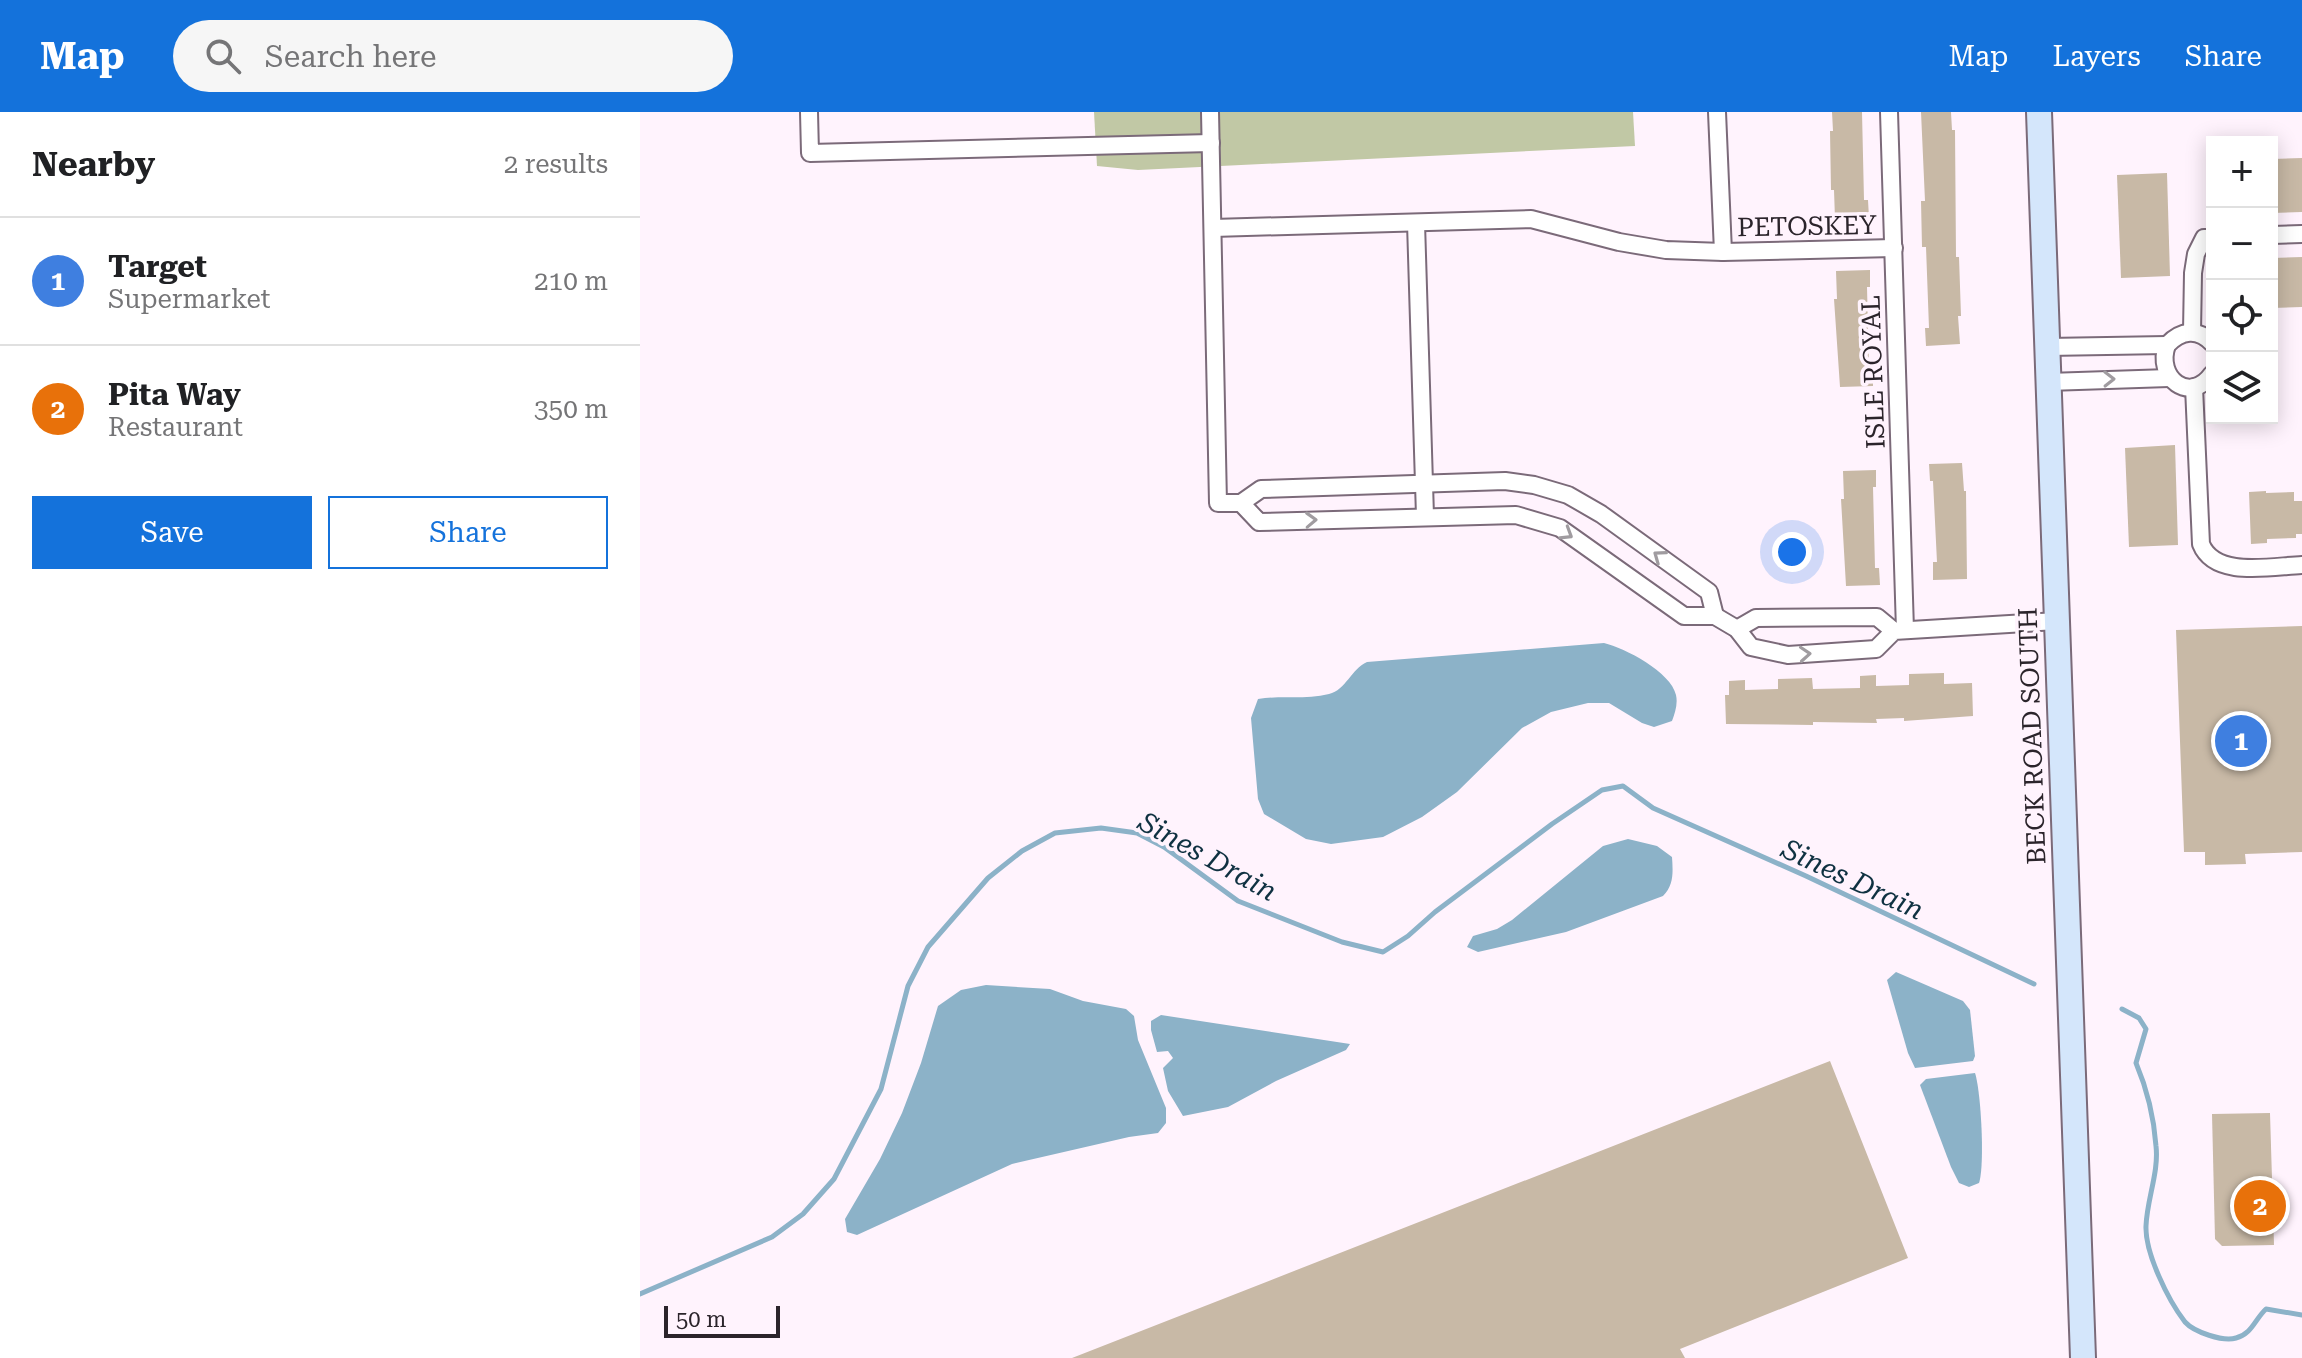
<!DOCTYPE html>
<meta charset="utf-8">
<style>
:root{--surface:#fff;--page:#f6f6f6;--text:#202124;--muted:#757577;--line:#e0e0e0;--accent:#1472db}
body{margin:0;font-family:"Roboto Serif",serif;background:var(--page);color:var(--text)}
.controls{position:absolute;right:24px;top:24px;display:grid;overflow:hidden;border-radius:0px;box-shadow:0 4px 20px #0003}
.controls button{width:72px;height:72px;display:grid;place-items:center;padding:0;border:0;border-bottom:2px solid var(--line);background:var(--surface);color:var(--text);font:40px sans-serif}
.scale{position:absolute;left:24px;bottom:20px;width:116px;box-sizing:border-box;padding-left:8px;border:4px solid #2b242b;border-top:0;font-size:22px;line-height:28px;white-space:nowrap;color:#2b242b;-webkit-text-stroke:6px #fff3fd;paint-order:stroke}
.you{position:absolute;left:1152px;top:440px;width:28px;height:28px;margin:-20px;border:6px solid #fff;border-radius:50%;background:#1a73e8;box-shadow:0 0 0 12px #1a73e833}
.badge{display:grid;place-items:center;width:52px;height:52px;border-radius:50%;background:var(--accent);color:#fff;font-size:26px;font-weight:700}
.pin{position:absolute;translate:-50% -50%;border:4px solid #fff;box-shadow:0 2px 8px #0006}
.list{margin:0;padding:0;list-style:none}
h2{display:flex;justify-content:space-between;align-items:center;height:104px;margin:0;padding:0 32px;font-size:34px}
h2 small{font-size:26px;font-weight:400;color:var(--muted)}
.list li{display:grid;grid-template-columns:52px 1fr auto;gap:24px;align-items:center;box-sizing:border-box;height:128px;padding:0 32px;border-top:2px solid var(--line)}
.list b{display:block;font-size:30px;white-space:nowrap}
.list p{margin:0;font-size:26px;white-space:nowrap;color:var(--muted)}
.list em{font-size:26px;font-style:normal;color:var(--muted)}
.actions{display:flex;gap:16px;padding:24px 32px}
.actions a{flex:1;padding:18px 0;border:2px solid var(--accent);border-radius:0px;text-align:center;font-size:28px;color:var(--accent)}
.actions .main{background:var(--accent);color:#fff}
.icon{flex:none;width:44px;height:44px;fill:none;stroke:currentColor;stroke-width:2;stroke-linecap:round;stroke-linejoin:round}
.map{position:relative;flex:none;width:1662px;height:1246px;overflow:hidden}
header{display:flex;align-items:center;gap:48px;box-sizing:border-box;height:112px;padding:0 40px;background:var(--accent);color:#fff}
header strong{font-size:38px}
nav{display:flex;gap:44px;margin-inline-start:auto;font-size:28px}
.search{width:560px;height:72px;background:var(--page);display:flex;align-items:center;gap:20px;box-sizing:border-box;padding:0 28px;border-radius:44px;color:var(--muted);font-size:30px}
main{display:flex}
aside{flex:1;background:var(--surface)}
.map>svg:first-child{display:block}
.green{fill:#c1c8a5}
.water{fill:#8cb2c8}
.lines{fill:none;stroke-linecap:round;stroke-linejoin:round}
.stream{stroke:#8cb2c8;stroke-width:5}
.building{fill:#c8b9a6}
.minor-casing{stroke:#7b6a79;stroke-width:20}
.secondary-casing{stroke:#7b6a79;stroke-width:28}
.minor{stroke:#fff;stroke-width:16}
.secondary{stroke:#d4e6fb;stroke-width:24}
.oneway{stroke:#a09ca0}
.labels{text-anchor:middle;stroke-width:7;stroke-linejoin:round;paint-order:stroke}
.street-label{font-size:26px;fill:#2b242b;stroke:#fff3fd}
.water-label{font-size:28px;font-style:italic;fill:#0f3141;stroke:#fff3fd}
</style>
<header>
<strong>Map</strong>
<div class="search"><svg class="icon" aria-label="search" viewBox="0 0 24 24"><circle cx="10" cy="10" r="6"/><path d="M15 15l6 6"/></svg>Search here</div>
<nav><a>Map</a><a>Layers</a><a>Share</a></nav>
</header>
<main>
<aside>
<h2>Nearby<small>2 results</small></h2>
<ul class="list">
<li><span class="badge" style="background:#3f7fe0">1</span><div><b>Target</b><p>Supermarket</p></div><em>210 m</em></li>
<li><span class="badge" style="background:#e8710a">2</span><div><b>Pita Way</b><p>Restaurant</p></div><em>350 m</em></li>
</ul>
<div class="actions"><a class="main">Save</a><a>Share</a></div>
</aside>
<div class="map">
<svg width="1662" height="1246" viewBox="0 0 1662 1246">
<rect width="100%" height="100%" fill="#fff3fd"/>
<path class="green" d="M454,0H993L995,34L498,58L457,54Z"/>
<g class="water">
<path d="M964,531C985,536 1031,560 1036,583C1038,592 1035,601 1032,609L1014,615L1002,611L969,591H948L911,600L882,616L817,680L782,705L743,725L691,732L666,727L624,702L618,687L611,606L618,587C641,583 666,588 689,582C706,578 711,557 727,550Z"/>
<path d="M988,727L1017,734L1032,745C1033,760 1034,773 1023,784L926,820L838,840L827,835L833,824L857,817L872,808L963,734Z"/>
<path d="M1256,860L1323,889L1330,898L1335,944L1333,949L1275,956L1268,941L1247,868Z"/>
<path d="M346,873L410,877L443,889L486,897L494,904L498,928L526,996V1011L518,1021L489,1025L372,1052L217,1123L207,1120L205,1107L240,1047L262,1001L281,951L298,894L321,878Z"/>
<path d="M521,903L710,932L706,938L636,969L588,995L543,1004L528,979L523,956L533,946L528,939L517,940L511,918V909Z"/>
<path d="M1335,961C1341,979 1345,1053 1339,1071L1329,1075L1319,1071L1311,1055L1280,973L1286,967Z"/>
</g>
<g class="lines">
<g class="stream">
<path d="M1482,897L1499,906L1506,917L1496,951C1507,977 1514,1006 1516,1034C1519,1060 1507,1087 1506,1114C1505,1141 1528,1188 1545,1210C1554,1220 1583,1230 1596,1226C1612,1222 1615,1207 1626,1197L1662,1203"/>
<path d="M0,1182L132,1125L163,1102L194,1067L241,977L268,874L288,835L348,766L382,739L415,721L461,716L497,721L524,735L598,789L702,830L743,840L768,824L795,800L912,712L962,678L983,674L1013,696L1166,764L1394,872"/>
</g>
</g>
<g class="building">
<path d="M1192,0H1222L1224,88H1228L1229,106L1195,107L1194,78H1191L1190,19H1193Z"/>
<path d="M1281,0H1311L1312,18H1315L1316,145H1319L1321,204H1318L1320,232L1286,234L1285,216H1289L1286,135H1282L1281,89H1285Z"/>
<path d="M1662,46V100L1632,101V47Z"/>
<path d="M1527,61L1530,164L1481,166L1477,63Z"/>
<path d="M1662,145V195L1632,196V146Z"/>
<path d="M1230,158V175H1227L1229,256H1233V274L1200,275L1194,187H1197L1196,159Z"/>
<path d="M1535,333L1538,433L1489,435L1485,336Z"/>
<path d="M1322,351L1324,379H1326L1327,467L1293,468V450H1297L1293,369H1290L1289,352Z"/>
<path d="M1236,358V375H1233L1235,456H1239L1240,473L1206,474L1201,387H1204L1203,359Z"/>
<path d="M1626,379V381L1654,380V389H1662V422H1656V426L1627,427V431L1611,432L1609,380Z"/>
<path d="M1662,514V740L1605,742L1606,752L1565,753V740H1544L1536,518Z"/>
<path d="M1304,561V572L1332,571L1333,604L1264,609V606L1236,607L1237,611L1173,610V613L1086,612L1085,583H1089V569L1105,568V578L1138,577V567L1172,566L1173,577L1220,576V564L1236,563V574L1269,573V562Z"/>
<path d="M1190,949L1268,1146L1040,1237L1045,1246H432Z"/>
<path d="M1630,1001L1634,1133L1582,1134L1575,1127L1572,1002Z"/>
</g>
<g class="lines">
<defs>
<g id="minor">
<path d="M169,0L170,41L571,31"/>
<path d="M570,0L578,391H601L621,377L865,369L894,373L928,383L961,402L1069,480L1075,504H1044L920,416L876,403L619,410L601,391"/>
<path d="M1077,0L1083,140"/>
<path d="M1249,0L1265,518"/>
<path d="M776,111L785,404"/>
<path d="M573,116L891,107L979,130L1026,138L1083,140L1254,136"/>
<path d="M1632,123L1662,122"/>
<path d="M1552,220L1553,161L1556,142L1564,126H1572"/>
<path d="M1572,231C1558,216 1541,218 1527,233C1515,266 1550,293 1572,262"/>
<path d="M1407,235L1527,233"/>
<path d="M1408,270L1529,266"/>
<path d="M1554,275L1561,432C1575,467 1632,454 1662,453"/>
<path d="M1075,504L1097,517L1111,535L1148,543L1236,537L1254,519L1417,509"/>
<path d="M1097,517L1116,506L1237,505L1254,519"/>
</g>
<path id="secondary" d="M1399,0L1443,1246"/>
</defs>
<use href="#minor" class="minor-casing"/>
<use href="#secondary" class="secondary-casing"/>
<use href="#minor" class="minor"/>
<use href="#secondary" class="secondary"/>
</g>
<defs><path id="oneway-chevron" d="M-2-3.5L2.5 0L-2 3.5" fill="none" stroke-width="1.6" stroke-linecap="round" stroke-linejoin="round" transform="scale(2)"/></defs>
<g class="oneway">
<use href="#oneway-chevron" transform="translate(1469 267) rotate(-1)"/>
<use href="#oneway-chevron" transform="translate(671 408) rotate(-2)"/>
<use href="#oneway-chevron" transform="translate(927 422) rotate(32)"/>
<use href="#oneway-chevron" transform="translate(1019 444) rotate(-144)"/>
<use href="#oneway-chevron" transform="translate(1165 542) rotate(-4)"/>
</g>
<g class="labels">
<g class="street-label">
<text transform="translate(1167 114) rotate(-1)" y="9">PETOSKEY</text>
<text transform="translate(1233 260) rotate(-92)" y="9">ISLE ROYAL</text>
<text transform="translate(1392 624) rotate(-92)" y="9">BECK ROAD SOUTH</text>
</g>
<g class="water-label">
<text transform="translate(568 744) rotate(29)" y="10">Sines Drain</text>
<text transform="translate(1213 767) rotate(25)" y="10">Sines Drain</text>
</g>
</g>
</svg>
<div class="controls">
<button>+</button>
<button>−</button>
<button><svg class="icon" aria-label="locate" viewBox="0 0 24 24"><circle cx="12" cy="12" r="6"/><path d="M12 2v4M12 18v4M2 12h4M18 12h4"/></svg></button>
<button><svg class="icon" aria-label="layers" viewBox="0 0 24 24"><path d="M12 4l9 5-9 5-9-5zM3 14l9 5 9-5"/></svg></button>
</div>
<div class="scale">50 m</div>
<div class="you"></div>
<div class="pin badge" style="left:1601px;top:629px;background:#3f7fe0">1</div>
<div class="pin badge" style="left:1620px;top:1094px;background:#e8710a">2</div>
</div>
</main>
